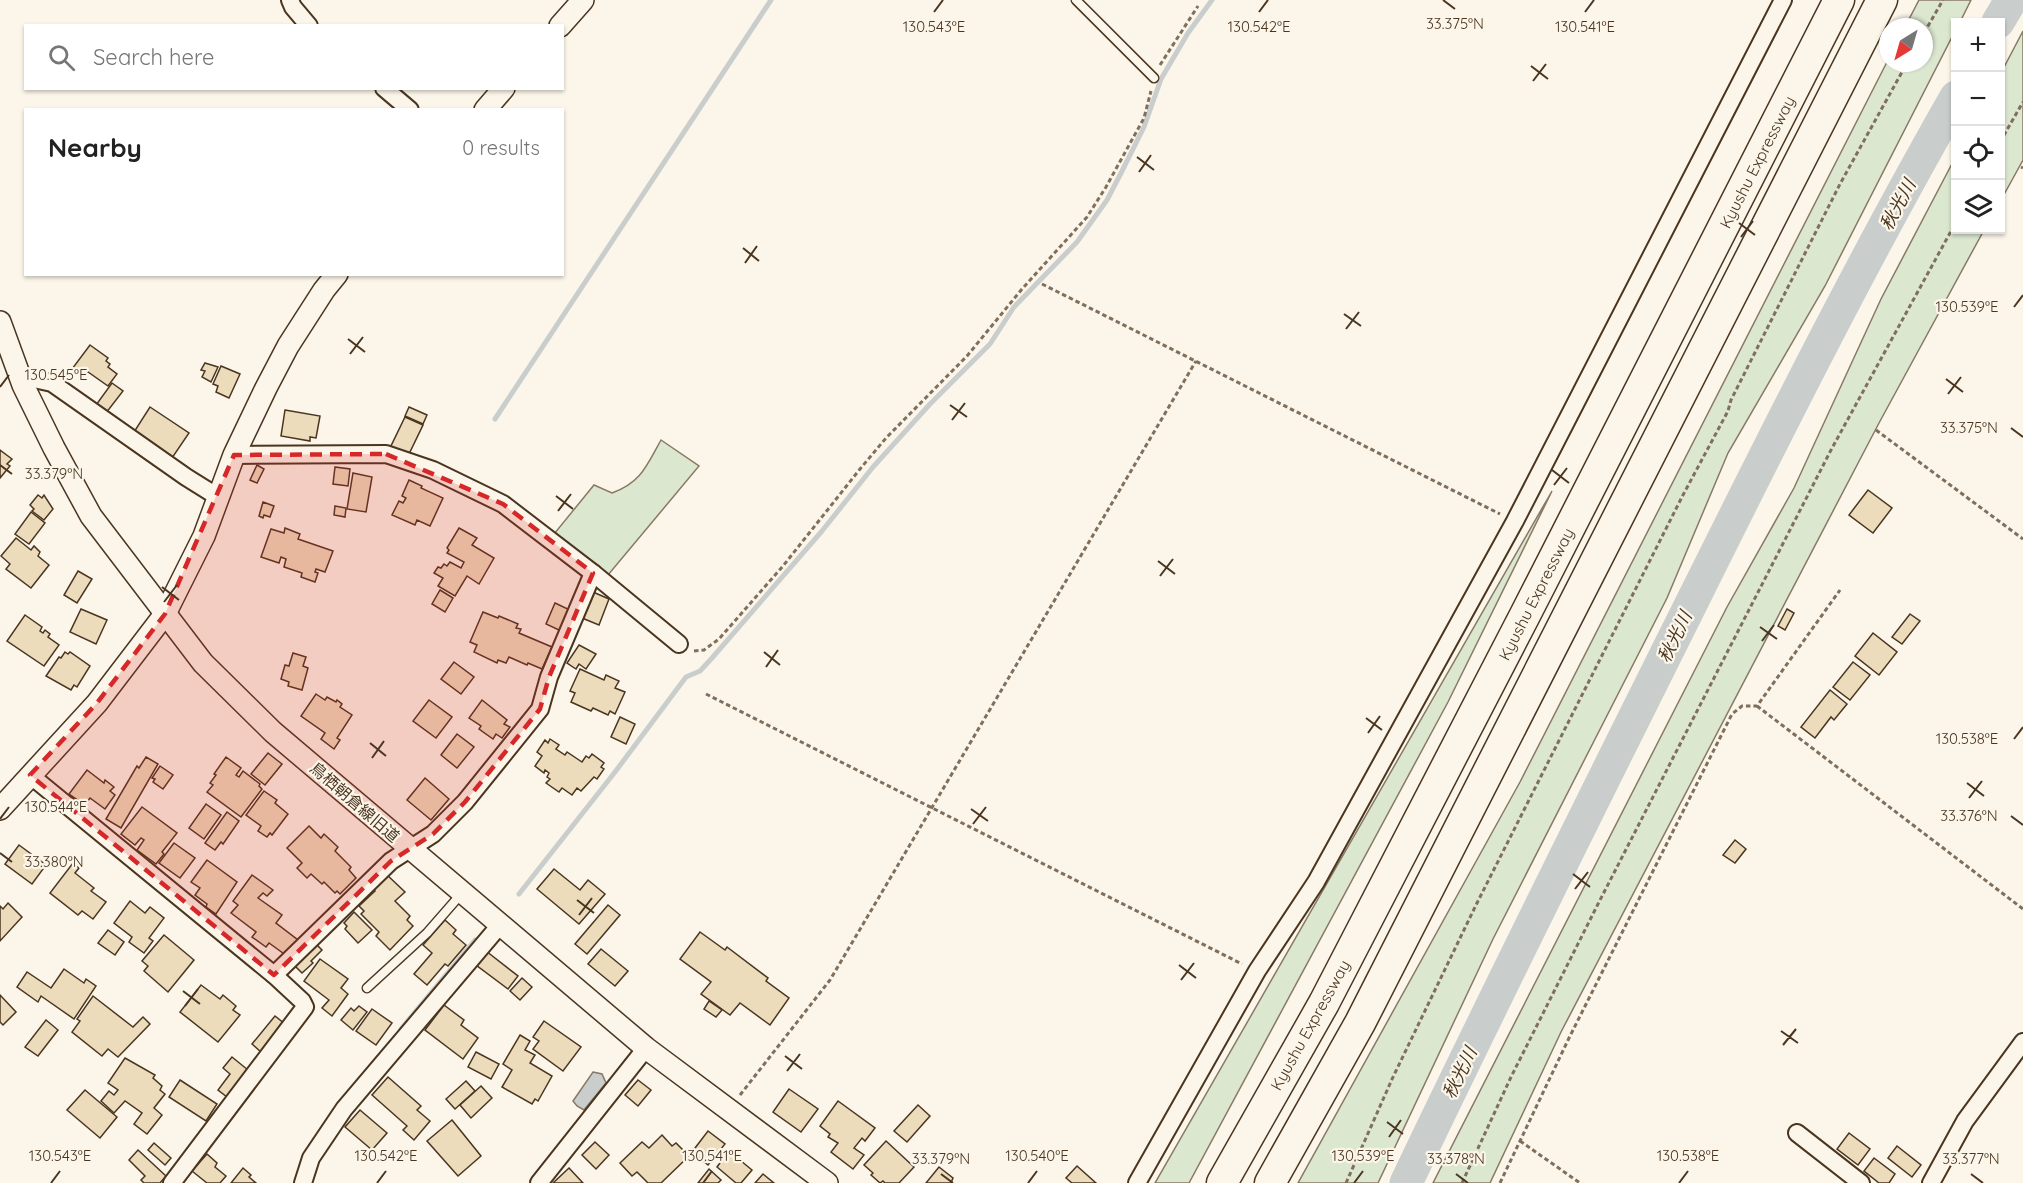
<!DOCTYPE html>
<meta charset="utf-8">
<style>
:root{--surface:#fff;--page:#f2f2f2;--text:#222;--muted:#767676;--line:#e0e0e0}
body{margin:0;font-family:Quicksand,"Noto Sans JP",sans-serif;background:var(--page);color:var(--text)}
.controls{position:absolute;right:18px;top:18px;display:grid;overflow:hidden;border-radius:0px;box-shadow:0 2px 4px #0004}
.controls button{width:54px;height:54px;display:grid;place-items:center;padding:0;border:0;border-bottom:2px solid var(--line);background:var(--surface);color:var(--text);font:30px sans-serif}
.compass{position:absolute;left:1879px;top:18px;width:54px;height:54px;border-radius:50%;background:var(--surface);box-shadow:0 2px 4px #0004;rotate:217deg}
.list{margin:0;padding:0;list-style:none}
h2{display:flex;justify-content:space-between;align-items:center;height:78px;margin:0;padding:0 24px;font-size:26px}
h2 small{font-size:20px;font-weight:400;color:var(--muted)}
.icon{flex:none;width:33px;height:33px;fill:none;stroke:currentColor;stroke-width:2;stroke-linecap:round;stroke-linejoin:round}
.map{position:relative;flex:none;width:2023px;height:1183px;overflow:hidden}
.search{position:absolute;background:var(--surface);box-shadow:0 2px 4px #0004;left:24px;top:24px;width:540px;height:66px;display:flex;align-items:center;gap:15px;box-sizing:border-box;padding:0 21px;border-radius:0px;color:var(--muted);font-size:22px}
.panel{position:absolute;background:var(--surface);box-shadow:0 2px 4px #0004;left:24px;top:108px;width:540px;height:168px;border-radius:0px}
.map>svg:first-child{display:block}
.green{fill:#dce7d0;stroke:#887966;stroke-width:1.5}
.water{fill:#c9cecd;stroke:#887966;stroke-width:1.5}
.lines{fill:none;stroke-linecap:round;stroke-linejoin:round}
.stream{stroke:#c9cecd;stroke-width:5}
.river{stroke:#c9cecd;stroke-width:33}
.building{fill:#ecdcbc;stroke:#4a3520;stroke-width:1.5}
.service-casing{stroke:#4a3520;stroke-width:11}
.minor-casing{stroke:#4a3520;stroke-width:20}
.tertiary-casing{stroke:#4a3520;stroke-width:24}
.motorway-casing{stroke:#4a3520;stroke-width:33}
.path{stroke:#7f6f5c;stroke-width:3;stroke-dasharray:4.5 3;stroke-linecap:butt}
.service{stroke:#fbf6e9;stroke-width:8}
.minor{stroke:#fbf6e9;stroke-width:16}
.tertiary{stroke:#fbf6e9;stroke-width:21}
.motorway{stroke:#fbf6e9;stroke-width:30}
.marked{fill:#d62828;fill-opacity:0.2;stroke:#d62828;stroke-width:4.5;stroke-dasharray:12 8;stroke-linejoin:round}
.ticks{fill:none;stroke:#4a3520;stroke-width:2}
.labels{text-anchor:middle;stroke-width:4.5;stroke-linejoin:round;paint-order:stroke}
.street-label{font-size:16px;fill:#4a3520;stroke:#fbf6e9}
.water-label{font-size:18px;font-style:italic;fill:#4a3520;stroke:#fbf6e9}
.ticks-label{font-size:15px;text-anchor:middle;fill:#4a3520;stroke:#fbf6e9;stroke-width:4.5;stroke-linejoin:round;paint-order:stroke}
</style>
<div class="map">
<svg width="2023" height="1183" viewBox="0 0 2023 1183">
<rect width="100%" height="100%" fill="#fbf6e9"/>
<g class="green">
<path d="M1919,0H1971L1960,22H1956L1955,31L1825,286L1728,453L1667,598L1493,939L1378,1183H1298L1520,782L1888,60V63H1924V27H1905Z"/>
<path d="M2023,31V160L2001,200V73Z"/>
<path d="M1955,158L1956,230H1984L1879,423L1561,1032L1490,1183H1433L1727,607L1794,488L1881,299Z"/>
<path d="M661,440L699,466L608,575L554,534L594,485L612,493C641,483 647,465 661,440Z"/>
<path d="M1552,491L1448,702L1189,1183H1155Z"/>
</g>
<path class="water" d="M593,1072L602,1074L606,1083L584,1110L577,1106L573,1101Z"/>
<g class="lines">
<g class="stream">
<path d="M495,419L771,0"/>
<path d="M519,894L615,772L686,677L700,671L712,658L822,531L873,467L930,404L990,344L1014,307L1077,242L1107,200L1121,173L1144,127L1161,79L1188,33L1212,0"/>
<path d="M401,1029L475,940"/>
</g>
<g class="river">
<path d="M1998,22L2011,0"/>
<path d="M1406,1183C1497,992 1592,802 1687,612C1773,439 1860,265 1956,97"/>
</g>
</g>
<g class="building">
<path d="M90,345L108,358L106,361L110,364L108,367L117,374L108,386L88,372L84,377L72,369Z"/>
<path d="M205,363L218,367L211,382L202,377L205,371L201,370Z"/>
<path d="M221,366L240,374L229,398L216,392L218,386L213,384Z"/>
<path d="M112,383L123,391L106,413L96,405Z"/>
<path d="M150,407L189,433L172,458L134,432Z"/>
<path d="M409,407L427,415L423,424L405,416Z"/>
<path d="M285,410L320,416L316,438L310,437V441L281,436Z"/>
<path d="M405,417L423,425L408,456L390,448Z"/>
<path d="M0,450L12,459L7,464L10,466L0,478Z"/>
<path d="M257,465L264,469L257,483L250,480Z"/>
<path d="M335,467L350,469L348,486L333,484Z"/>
<path d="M353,473L372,477L366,512L347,509Z"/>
<path d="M409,480L422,486L421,488L443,498L430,526L417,520L415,525L392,515L399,501L403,503L406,498L402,496Z"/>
<path d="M1868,490L1892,508L1873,533L1849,515Z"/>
<path d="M38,495L42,498L44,495L53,509L44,520L32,511L34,509L30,505Z"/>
<path d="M263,502L274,506L270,517L264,515L263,518L259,516Z"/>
<path d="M335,506L346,508L345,517L334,515Z"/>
<path d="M31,512L45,523L29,544L15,534Z"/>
<path d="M285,528L300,534L298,539L333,551L325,572L316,569L315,572L318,573L315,582L301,577L302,573L284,567L286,559L281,557L279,563L261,557L271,529L284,533Z"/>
<path d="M459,528L477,538L472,545L494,558L479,584L467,576L455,596L438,586L443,578L434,573L438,567L441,568L444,564L447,566L450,562L461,568L464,562L447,553L449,550L447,548Z"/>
<path d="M16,538L31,550L34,546L40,552L38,556L49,565L31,588L6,569L10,564L1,556Z"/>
<path d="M78,571L92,579L77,603L64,595Z"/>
<path d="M440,590L453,598L445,612L432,604Z"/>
<path d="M593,592L609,599L599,625L582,618Z"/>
<path d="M555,603L570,610L561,631L546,624Z"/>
<path d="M81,609L107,620L96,644L70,632Z"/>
<path d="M1787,609L1794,613L1785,630L1778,626Z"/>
<path d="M483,612L498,618L499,616L518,624L516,628L521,629L519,633L552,647L542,669L528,663L527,665L509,657L506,663L498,660L497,663L474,652L477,645L470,642Z"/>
<path d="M1910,614L1920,621L1902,644L1892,637Z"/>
<path d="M25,615L42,627L40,631L43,633L45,630L50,634L48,637L59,645L44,666L7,641Z"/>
<path d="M1873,633L1897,652L1879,675L1855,656Z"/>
<path d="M579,645L596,654L586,669L579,664L576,669L567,663Z"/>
<path d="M65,652L68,654L70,652L90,666L77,687L74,685L71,690L46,676L59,657L61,658Z"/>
<path d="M293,653L306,657L303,666L308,668L302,690L288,686L289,682L281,679L285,665L289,666Z"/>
<path d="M454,662L474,677L461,694L441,679Z"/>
<path d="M1853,662L1870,675L1850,700L1833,687Z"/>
<path d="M580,669L604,680L606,675L619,681L615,688L625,692L615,714L610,711L608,715L593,708L591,711L571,702L575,693L570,691Z"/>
<path d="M1830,690L1847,704L1834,720L1831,717L1815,738L1801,727Z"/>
<path d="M316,694L325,700L327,697L336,702L337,700L342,704L340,707L352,715L337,738L340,740L334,749L321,739L325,733L301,716Z"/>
<path d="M429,700L452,717L436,738L413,721Z"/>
<path d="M482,700L507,720L504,724L510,727L502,738L496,734L493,739L479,729L481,726L469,718Z"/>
<path d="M620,717L635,724L626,744L611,737Z"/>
<path d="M457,734L474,747L457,768L441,755Z"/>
<path d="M550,739L559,745L556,749L565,755L567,752L582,762L586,756L589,758L592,754L604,763L601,767L604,769L597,779L594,777L581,791L577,788L572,795L562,788L559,792L546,783L550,779L547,777L549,773L545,770L544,773L535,766L542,756L537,752L545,740L548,743Z"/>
<path d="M268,753L282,764L265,785L251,774Z"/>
<path d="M146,757L158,764L121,828L106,819L137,766L139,768Z"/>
<path d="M226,757L241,768L236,775L239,777L243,771L260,784L259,786L262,789L241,817L207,792L213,785L210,783L216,775L214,774Z"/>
<path d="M160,766L173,775L163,789L153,782L155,779L152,778Z"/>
<path d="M87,770L104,783L105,780L114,787L110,791L115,795L105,809L90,798L85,805L69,794Z"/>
<path d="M425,778L449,799L431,820L407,800Z"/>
<path d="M264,791L277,800L275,803L288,814L272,835L270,833L267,837L258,831L261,826L246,815Z"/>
<path d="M206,804L221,815L204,839L189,828Z"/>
<path d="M142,807L177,833L162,852L164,854L156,864L137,850L144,840L141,838L135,845L121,834Z"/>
<path d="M227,812L239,821L223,844L221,842L215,850L205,843Z"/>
<path d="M309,826L321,838L324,834L338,847L335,851L351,867L349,870L356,878L340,894L337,891L335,893L324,882L322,884L311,874L307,878L297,868L302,863L287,848Z"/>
<path d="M1735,840L1746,849L1735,863L1723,855Z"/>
<path d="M174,843L195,858L180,878L159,863Z"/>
<path d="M19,845L46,865L32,884L5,864Z"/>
<path d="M207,860L237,882L216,914L206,907L207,904L195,895L200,888L191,882Z"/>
<path d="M73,863L79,868L75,873L94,888L91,891L106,902L93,919L82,911L78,915L50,893Z"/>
<path d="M554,869L580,890L588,880L605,894L579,924L537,889Z"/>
<path d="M385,873L405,892L395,901L410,916L407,920L413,926L390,950L376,936L379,932L361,914L364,911L359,906L375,891L371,887Z"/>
<path d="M252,875L273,890L267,896L263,893L258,898L282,915L276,923L298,940L287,956L269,943L266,947L252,937L256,932L231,913L238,905L233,901Z"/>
<path d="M130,901L145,913L150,907L164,918L149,938L153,941L144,953L129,942L132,937L114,923Z"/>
<path d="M8,903L22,917L0,941V906L3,909Z"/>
<path d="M608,905L620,915L587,954L575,944Z"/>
<path d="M354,912L372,930L358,943L345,929L347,926L344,923Z"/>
<path d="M445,920L456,930L453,934L466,945L448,966L445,964L427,985L414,974L432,953L423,945Z"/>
<path d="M108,930L124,942L115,955L98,943Z"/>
<path d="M700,932L725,950L727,947L768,978L766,981L789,998L770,1025L740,1003L730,1015L701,994L711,982L680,959Z"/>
<path d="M164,935L194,960L168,992L144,971L148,966L142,961Z"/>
<path d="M315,943L322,950L311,961L313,963L302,973L293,964Z"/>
<path d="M601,949L628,971L615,986L588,964Z"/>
<path d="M486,951L518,976L508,989L476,965Z"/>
<path d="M320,959L348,979L341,988L348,994L332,1016L322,1008L329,1000L304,981Z"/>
<path d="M64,969L84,983L86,979L96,986L74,1019L41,996L38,1002L17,987L27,972L51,988Z"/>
<path d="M522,978L532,987L520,1000L510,991Z"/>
<path d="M201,985L220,999L223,995L236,1006L233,1010L240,1015L218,1042L180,1012Z"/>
<path d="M0,995L16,1012L3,1025L0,1022Z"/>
<path d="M93,996L133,1027L143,1017L150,1024L118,1057L108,1049L102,1056L72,1032L80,1021L77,1019Z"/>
<path d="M709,1001L722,1010L716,1017L704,1009Z"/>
<path d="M444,1005L464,1020L461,1025L478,1038L463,1059L425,1030Z"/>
<path d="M359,1006L367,1012L353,1030L341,1020L351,1008L354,1011Z"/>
<path d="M372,1009L392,1023L376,1045L356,1031Z"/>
<path d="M275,1016L285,1024L262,1053L252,1044Z"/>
<path d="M46,1020L58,1030L38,1056L25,1047Z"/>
<path d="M544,1021L581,1047L563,1071L533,1049L539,1041L533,1037Z"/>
<path d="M520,1035L530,1041L525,1050L535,1055L530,1063L552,1076L538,1101L535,1099L532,1104L502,1087L512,1070L503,1064Z"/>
<path d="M476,1052L499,1064L491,1079L468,1067Z"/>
<path d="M232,1057L248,1070L227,1097L218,1090L230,1074L223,1068Z"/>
<path d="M125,1058L155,1075L153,1078L162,1086L160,1090L165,1094L154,1108L162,1115L147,1134L134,1124L142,1113L125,1101L114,1113L101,1101L109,1091L114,1095L118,1090L108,1083Z"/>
<path d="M388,1077L421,1106L417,1110L430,1121L414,1140L403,1130L407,1126L372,1095Z"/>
<path d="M180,1080L217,1104L206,1121L169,1097Z"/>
<path d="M638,1080L651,1090L638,1106L625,1095Z"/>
<path d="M466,1081L475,1091L455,1109L446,1099Z"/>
<path d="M481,1086L492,1098L471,1118L460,1105Z"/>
<path d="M789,1089L818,1109L801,1132L773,1112Z"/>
<path d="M85,1090L117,1117L100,1138L67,1110Z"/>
<path d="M838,1101L875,1128L865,1141L862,1138L854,1148L864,1155L853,1169L831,1152L838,1143L828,1137L830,1134L820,1126Z"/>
<path d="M918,1105L930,1116L907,1142L894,1131Z"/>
<path d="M360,1110L387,1133L372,1150L345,1127Z"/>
<path d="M452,1120L481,1156L458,1176L427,1141Z"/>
<path d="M708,1131L725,1144L708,1165L692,1152Z"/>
<path d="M1849,1133L1870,1149L1858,1165L1837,1149Z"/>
<path d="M662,1135L672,1146L676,1143L689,1156L661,1183H648L637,1172L632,1176L620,1163L642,1142L649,1148Z"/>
<path d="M886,1141L914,1167L899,1183H885L883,1181L880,1183L871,1175L873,1173L864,1165Z"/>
<path d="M595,1142L609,1155L596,1169L582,1155Z"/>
<path d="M154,1143L171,1158L165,1165L148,1150Z"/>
<path d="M1897,1146L1921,1165L1912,1177L1888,1158Z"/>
<path d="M138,1150L166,1176L160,1183H144L141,1180L145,1176L129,1160Z"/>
<path d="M729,1151L752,1170L741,1183H736L717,1167Z"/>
<path d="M207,1154L217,1163L215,1167L226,1176L220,1183H207L192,1171Z"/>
<path d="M1874,1158L1895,1174L1889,1183H1879L1864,1171Z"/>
<path d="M1077,1166L1096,1183H1072L1066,1178Z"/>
<path d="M939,1167L953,1178L951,1183H926Z"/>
<path d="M243,1168L251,1175L249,1177L256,1183H231Z"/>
<path d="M569,1168L583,1183H553Z"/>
<path d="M709,1169L721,1180L718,1183H698Z"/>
<path d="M763,1174L774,1183H755Z"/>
</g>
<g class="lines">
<defs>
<g id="service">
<path d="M1076,0L1154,78"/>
<path d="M367,988L427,933L462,893"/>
</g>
<g id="minor">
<path d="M290,0L293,7L309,26"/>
<path d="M384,88L410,110"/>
<path d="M20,376L52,383L186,477L218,497"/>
<path d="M234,455L386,454L433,470L503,504L593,573L679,644"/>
<path d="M30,775L274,975L302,1001L305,1007L172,1183"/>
<path d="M274,975L391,861L433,834L465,802L540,709L549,677L593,573"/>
<path d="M1797,1133L1861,1183"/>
<path d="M303,1183L311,1158L344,1109L500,925"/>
<path d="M539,1183L646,1048"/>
<path d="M1137,1183L1257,971L1316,882L1515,521L1783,0"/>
<path d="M1931,1183L1965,1121L2023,1042"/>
</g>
<g id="tertiary">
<path d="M560,26L583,0"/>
<path d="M485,110L504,88"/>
<path d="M0,322L23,385L54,448L91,516L203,663L273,732L646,1048L827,1183"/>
<path d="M0,809L97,703L165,614L204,536L234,455L266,388L288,346L324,290L337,274"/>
</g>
<g id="motorway">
<path d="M1222,1183L1324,1003L1525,615L1839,0"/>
<path d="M1270,1183L1360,1023L1882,0"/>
</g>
</defs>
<use href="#service" class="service-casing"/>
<use href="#minor" class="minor-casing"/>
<use href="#tertiary" class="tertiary-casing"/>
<use href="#motorway" class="motorway-casing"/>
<g class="path">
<path d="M1924,33L1943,0"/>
<path d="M1160,65L1198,6"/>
<path d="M2000,142L2023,102"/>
<path d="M2021,167L2023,168"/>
<path d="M1042,284L1500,514"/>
<path d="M1876,430L2023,539"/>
<path d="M694,651L704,650L719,639L783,566L860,469L886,438L967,356L1022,289L1087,217L1106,187L1144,118L1151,91"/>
<path d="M706,694L1242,964"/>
<path d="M1757,706L2023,909"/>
<path d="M740,1095L830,980L1196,361"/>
<path d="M1520,1141L1580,1183"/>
<path d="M1346,1183L1393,1077L1477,903L1683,495L1728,411L1731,400L1840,184L1907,63"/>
<path d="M1462,1183L1511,1077L1598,904L1831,450L1956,222"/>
<path d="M1500,1183L1569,1038L1732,714L1742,706H1757L1840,590"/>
</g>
<use href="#service" class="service"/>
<use href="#minor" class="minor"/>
<use href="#tertiary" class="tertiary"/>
<use href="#motorway" class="motorway"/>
</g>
<path class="marked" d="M386,454L503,504L593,573L549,677L540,709L465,802L433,834L391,861L274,975L30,775L97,703L165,614L234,455Z"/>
<path class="ticks" d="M1443,0L1455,9M934,12L943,0M1259,12L1268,0M1585,12L1594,0M1531,66L1548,79M1533,81L1546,64M1137,157L1154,170M1139,172L1151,155M1739,223L1755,235M1741,237L1753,221M743,248L759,261M745,263L757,246M2014,307L2023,295M1344,314L1361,326M1346,329L1359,312M348,339L365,352M350,354L363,337M1946,379L1963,392M0,387L9,375M1948,394L1961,377M950,405L967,417M952,420L965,403M2011,428L2023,437M0,465L12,474M1552,470L1569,483M1554,485L1567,468M556,496L573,509M558,511L571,494M1158,561L1175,574M1160,576L1173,559M162,587L179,600M164,602L177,585M1760,627L1777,639M1762,641L1774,625M764,652L780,665M766,667L778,650M1366,718L1382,730M1368,733L1380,716M2014,739L2023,727M370,743L386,756M372,758L384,741M1967,783L1984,796M1969,798L1982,781M971,809L988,821M2011,816L2023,825M0,819L9,807M973,824L986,807M0,853L12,862M1573,874L1590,887M1575,889L1588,872M577,900L594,913M579,915L592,898M1179,965L1196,978M1181,980L1194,963M183,991L200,1004M185,1006L198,989M1781,1031L1798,1043M1783,1045L1796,1029M785,1056L802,1069M787,1071L800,1054M1387,1122L1403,1134M1389,1137L1401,1120M941,1174L953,1183M1456,1174L1468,1183M1971,1174L1983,1183M51,1183L60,1171M377,1183L386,1171M703,1183L712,1171M1028,1183L1037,1171M1354,1183L1363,1171M1679,1183L1688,1171"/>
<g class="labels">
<g class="street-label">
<text transform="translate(1757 162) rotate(-63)" y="6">Kyushu Expressway</text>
<text transform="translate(1536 594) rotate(-63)" y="6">Kyushu Expressway</text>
<text transform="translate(355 802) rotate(41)" y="6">鳥栖朝倉線旧道</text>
<text transform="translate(1310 1025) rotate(-61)" y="6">Kyushu Expressway</text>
</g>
<g class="water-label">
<text transform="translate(1898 205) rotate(-62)" y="6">秋光川</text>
<text transform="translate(1675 637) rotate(-64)" y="6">秋光川</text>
<text transform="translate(1460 1073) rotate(-64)" y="6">秋光川</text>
</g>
</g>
<g class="ticks-label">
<text x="1455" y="29">33.375°N</text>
<text x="934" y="32">130.543°E</text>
<text x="1259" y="32">130.542°E</text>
<text x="1585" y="32">130.541°E</text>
<text x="1967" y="312">130.539°E</text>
<text x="56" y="380">130.545°E</text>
<text x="1969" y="433">33.375°N</text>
<text x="54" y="479">33.379°N</text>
<text x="1967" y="744">130.538°E</text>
<text x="56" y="812">130.544°E</text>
<text x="1969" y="821">33.376°N</text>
<text x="54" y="867">33.380°N</text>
<text x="60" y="1161">130.543°E</text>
<text x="386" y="1161">130.542°E</text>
<text x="712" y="1161">130.541°E</text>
<text x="1037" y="1161">130.540°E</text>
<text x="1363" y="1161">130.539°E</text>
<text x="1688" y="1161">130.538°E</text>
<text x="941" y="1164">33.379°N</text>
<text x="1456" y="1164">33.378°N</text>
<text x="1971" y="1164">33.377°N</text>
</g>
</svg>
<div class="controls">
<button>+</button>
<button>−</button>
<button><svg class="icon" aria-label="locate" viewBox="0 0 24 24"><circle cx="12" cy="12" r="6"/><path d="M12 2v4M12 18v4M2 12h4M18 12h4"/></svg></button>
<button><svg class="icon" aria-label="layers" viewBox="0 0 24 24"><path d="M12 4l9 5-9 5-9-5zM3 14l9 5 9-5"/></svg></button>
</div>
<svg class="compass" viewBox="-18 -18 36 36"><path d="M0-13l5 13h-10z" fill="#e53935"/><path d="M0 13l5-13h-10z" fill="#767676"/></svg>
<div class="search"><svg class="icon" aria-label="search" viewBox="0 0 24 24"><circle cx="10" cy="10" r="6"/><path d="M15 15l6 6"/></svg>Search here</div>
<section class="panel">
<h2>Nearby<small>0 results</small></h2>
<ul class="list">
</ul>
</section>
</div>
